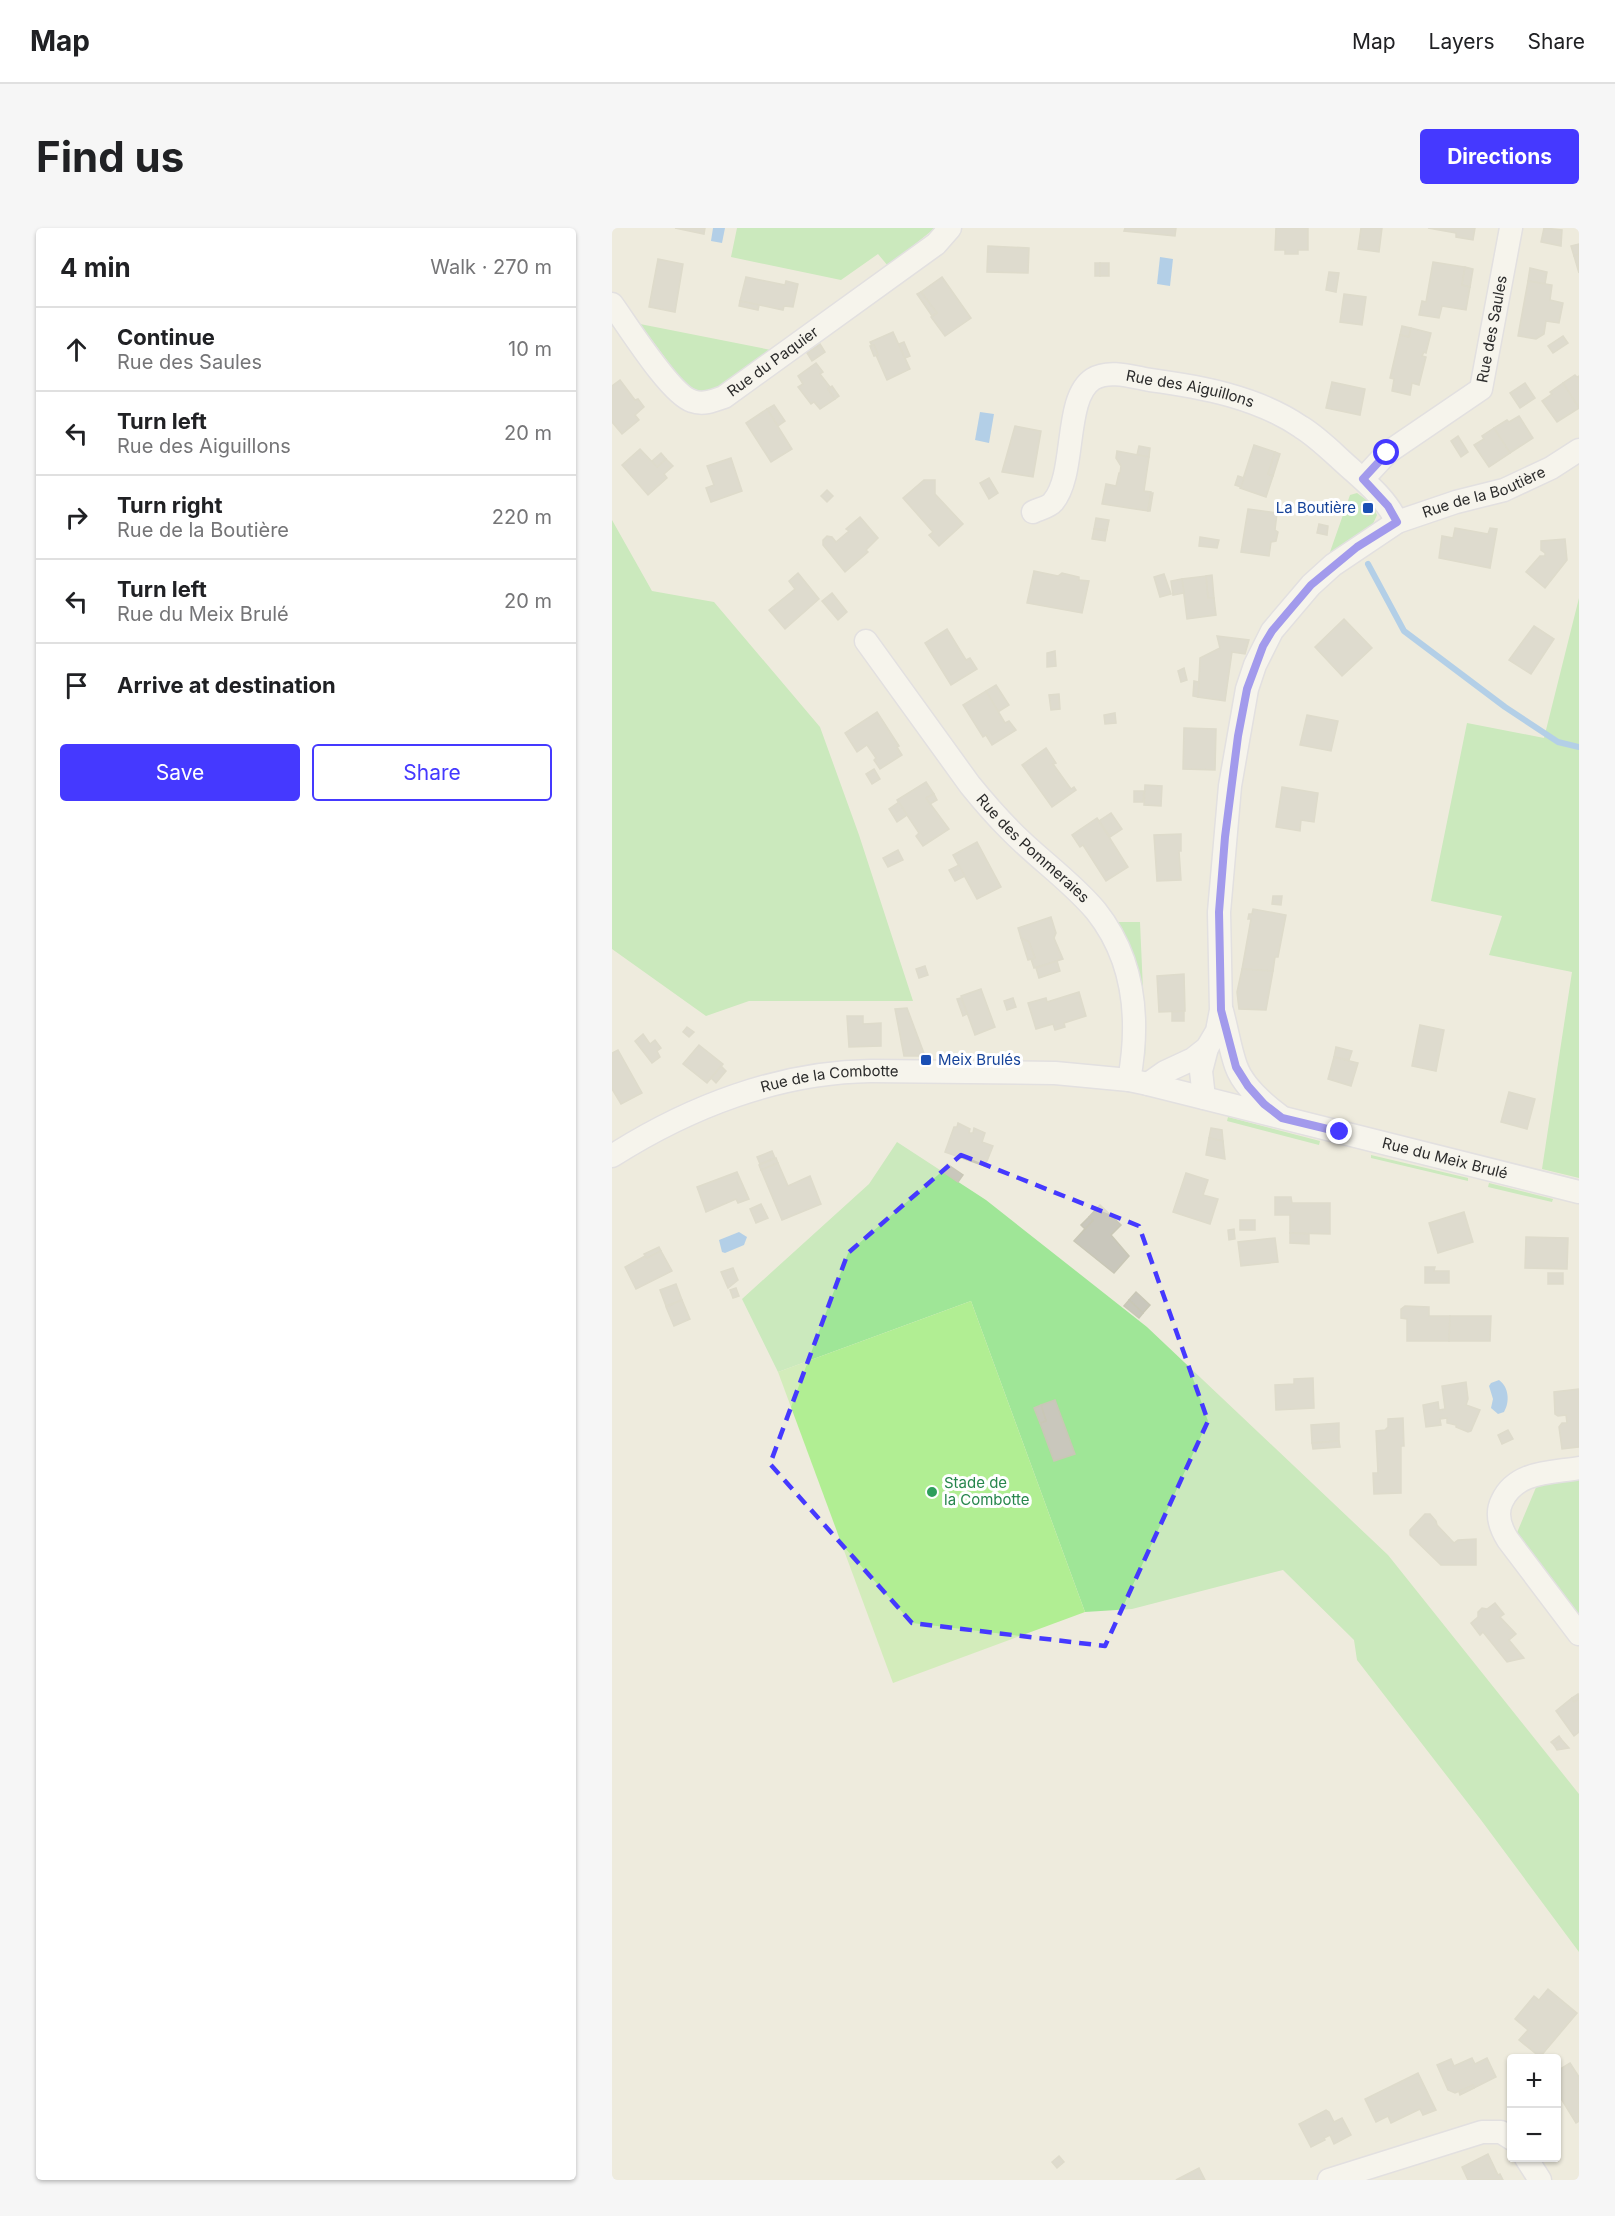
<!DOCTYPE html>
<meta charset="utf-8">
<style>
:root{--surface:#fff;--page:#f6f6f6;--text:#202124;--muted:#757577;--line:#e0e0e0;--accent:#4539ff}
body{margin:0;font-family:Inter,sans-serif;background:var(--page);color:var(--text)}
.controls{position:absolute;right:18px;bottom:18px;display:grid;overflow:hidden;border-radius:6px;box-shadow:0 2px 4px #0004}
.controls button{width:54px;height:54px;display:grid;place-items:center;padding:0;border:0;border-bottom:2px solid var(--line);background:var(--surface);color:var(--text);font:30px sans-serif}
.stop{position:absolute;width:18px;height:18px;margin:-14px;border:4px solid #4539ff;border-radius:50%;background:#fff}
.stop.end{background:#4539ff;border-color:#fff;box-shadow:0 2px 6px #0008}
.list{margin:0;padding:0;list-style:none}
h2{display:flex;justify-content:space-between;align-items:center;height:78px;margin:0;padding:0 24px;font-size:26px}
h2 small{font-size:20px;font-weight:400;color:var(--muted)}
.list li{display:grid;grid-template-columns:39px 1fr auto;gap:18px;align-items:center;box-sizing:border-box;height:84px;padding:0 24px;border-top:2px solid var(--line)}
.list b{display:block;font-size:22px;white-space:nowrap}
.list p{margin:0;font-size:20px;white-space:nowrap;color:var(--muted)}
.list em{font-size:20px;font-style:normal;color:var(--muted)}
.actions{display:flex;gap:12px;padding:18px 24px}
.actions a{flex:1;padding:14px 0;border:2px solid var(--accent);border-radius:6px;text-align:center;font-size:21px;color:var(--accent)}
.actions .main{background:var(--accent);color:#fff}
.icon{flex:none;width:33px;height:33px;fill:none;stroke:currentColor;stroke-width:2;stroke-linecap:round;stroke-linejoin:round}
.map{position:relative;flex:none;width:967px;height:1952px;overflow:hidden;border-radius:6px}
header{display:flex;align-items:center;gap:36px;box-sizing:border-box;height:84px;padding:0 30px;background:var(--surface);border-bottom:2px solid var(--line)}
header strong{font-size:28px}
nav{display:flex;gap:33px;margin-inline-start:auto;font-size:21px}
.intro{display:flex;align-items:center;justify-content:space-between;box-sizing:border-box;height:144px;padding:0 36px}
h1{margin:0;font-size:42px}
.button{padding:15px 27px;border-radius:6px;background:var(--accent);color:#fff;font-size:21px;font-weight:700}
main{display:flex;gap:36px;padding:0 36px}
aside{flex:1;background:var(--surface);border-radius:6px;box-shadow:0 2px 4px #0004}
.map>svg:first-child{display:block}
.green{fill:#9fe697}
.pitch{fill:#b1ee93}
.water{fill:#6caef3}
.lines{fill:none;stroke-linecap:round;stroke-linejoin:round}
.stream{stroke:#6caef3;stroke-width:6}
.building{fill:#c9c7bc;stroke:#c9c7b6;stroke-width:1.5}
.street-casing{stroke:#d3d2e4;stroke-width:25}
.street{stroke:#fff;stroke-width:22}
.route{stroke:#4539ff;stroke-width:8}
.marked{fill:none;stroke:#4539ff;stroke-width:4.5;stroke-dasharray:12 8;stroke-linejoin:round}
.transit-dot{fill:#1a4fb4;stroke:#fff;stroke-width:2}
.leisure-dot{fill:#2e9e5b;stroke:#fff;stroke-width:2}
.labels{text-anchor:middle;stroke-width:6;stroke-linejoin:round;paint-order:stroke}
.street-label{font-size:15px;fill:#2b2b2b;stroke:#fff}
.transit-label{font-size:15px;fill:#164399;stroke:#fff;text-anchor:end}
.leisure-label{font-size:15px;fill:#27864d;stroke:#fff;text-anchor:start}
</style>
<header>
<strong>Map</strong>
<nav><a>Map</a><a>Layers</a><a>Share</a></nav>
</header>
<div class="intro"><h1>Find us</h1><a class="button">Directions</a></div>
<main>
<aside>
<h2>4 min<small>Walk · 270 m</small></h2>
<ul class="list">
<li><svg class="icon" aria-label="ahead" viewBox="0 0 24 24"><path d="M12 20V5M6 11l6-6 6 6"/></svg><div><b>Continue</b><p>Rue des Saules</p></div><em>10 m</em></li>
<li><svg class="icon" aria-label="left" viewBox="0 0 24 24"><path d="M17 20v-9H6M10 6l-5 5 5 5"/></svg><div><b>Turn left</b><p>Rue des Aiguillons</p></div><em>20 m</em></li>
<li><svg class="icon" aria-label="right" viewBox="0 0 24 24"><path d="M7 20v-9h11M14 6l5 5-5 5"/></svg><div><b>Turn right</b><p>Rue de la Boutière</p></div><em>220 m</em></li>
<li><svg class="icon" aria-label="left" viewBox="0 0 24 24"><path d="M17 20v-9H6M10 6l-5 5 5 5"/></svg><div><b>Turn left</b><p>Rue du Meix Brulé</p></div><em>20 m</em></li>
<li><svg class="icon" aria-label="arrive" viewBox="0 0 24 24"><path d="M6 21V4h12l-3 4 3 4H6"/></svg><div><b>Arrive at destination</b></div></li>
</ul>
<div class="actions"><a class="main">Save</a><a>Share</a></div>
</aside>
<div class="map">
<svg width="967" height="1952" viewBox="0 0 967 1952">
<rect width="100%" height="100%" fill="#eeebdd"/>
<g class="green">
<path d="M125,0H323L276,38L266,26L229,52L119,29Z"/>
<path d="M28,96L159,122C144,132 110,162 94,163C84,164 75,157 69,151Z"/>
<path d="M745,265L756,273L748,279L755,288L763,283L765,287L760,298L721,327L718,324L738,267Z"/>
<path d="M0,292L40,363L102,374L208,499L247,607L301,773H137L94,788L0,721Z"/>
<path d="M967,370V950L930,941L960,744L877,727L890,688L819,673L855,495L932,510Z"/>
<path d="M504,694H528L534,830L529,767L518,721Z"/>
<path d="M616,889L708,913L707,917L615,893Z"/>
<path d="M285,914L374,972L535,1099L776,1327L967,1566V1724L869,1592L745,1432L742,1412L671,1342L520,1381L473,1384L359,1073L166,1144L130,1071L257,956Z"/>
<path d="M759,927L856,950V953L759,930Z"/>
<path d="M877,955L941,971L940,974L876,959Z"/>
<path d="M967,1251V1389L904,1307L925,1257Z"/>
</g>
<path class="pitch" d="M359,1073L473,1384L281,1455L166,1144Z"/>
<g class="water">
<path d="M101,0H113L110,15L99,13Z"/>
<path d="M548,29L561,31L558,58L545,56Z"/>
<path d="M368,184L382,186L377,215L363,212Z"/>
<path d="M127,1004L135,1009L132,1017L113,1025L110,1024L107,1012Z"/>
<path d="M887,1152C897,1159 898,1174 892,1184L886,1186L879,1180L881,1171L877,1158L879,1155Z"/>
</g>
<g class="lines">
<path class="stream" d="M756,336L792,403L893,479L946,514L967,519"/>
</g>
<g class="building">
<path d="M63,0H93L92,6Z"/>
<path d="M513,0H564L563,8L512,3Z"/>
<path d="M664,0H696V22H686V26H673V22H663Z"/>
<path d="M749,0H770L767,24L746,21Z"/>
<path d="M816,0H863L861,12L844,9V5Z"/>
<path d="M932,0L950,2L949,18L929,14Z"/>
<path d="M967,16V26L962,28L959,18Z"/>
<path d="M376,18L417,20L416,45L375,44Z"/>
<path d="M967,26V45L962,28Z"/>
<path d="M46,31L71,36L63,84L37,79Z"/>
<path d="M821,34L853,39L850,57L858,59L854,82L830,78L827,90L807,87L810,73L814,74Z"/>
<rect x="483" y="35" width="5" height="13"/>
<rect x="488" y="35" width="9" height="13"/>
<path d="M853,39L861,41L858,59L850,57Z"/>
<path d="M918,40L935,44L933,56L916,53Z"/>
<path d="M717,44L727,45L724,64L714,62Z"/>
<path d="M134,49L173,57L174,53L186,56L181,79L172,78L171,82L128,73Z"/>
<path d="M330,49L359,90L333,108L319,89L325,85L309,64Z"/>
<path d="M916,53L940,57L938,72L951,75L947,95L934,93L932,106L924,111L906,108Z"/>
<path d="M309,64L325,85L320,88L305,66Z"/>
<path d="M732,66L754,69L750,97L728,94Z"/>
<path d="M128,73L147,77L146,82L127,78Z"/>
<path d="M790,98L799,100L797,109L788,107Z"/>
<path d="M799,100L819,105L814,125L812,124L810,128L814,129L807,157L800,155L798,167L780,163L782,151L778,150L788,107L797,109Z"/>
<path d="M281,104L298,141L275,152L264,127H266L262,117L260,118L258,114Z"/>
<path d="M951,108L956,115L941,125L936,118Z"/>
<path d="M292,114L298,128L293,130L287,116Z"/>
<path d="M208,116L213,124L200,133L195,125Z"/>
<path d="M262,117L266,127L262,128L258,118Z"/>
<path d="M204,135L211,144L208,146L218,159L216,161L223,171L208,181L202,174L199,176L186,159L191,156L186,148Z"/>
<path d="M963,147L965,149L967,148V180L951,155Z"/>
<path d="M8,152L23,172L26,171L32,179L23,187L27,192L10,206L0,194V158Z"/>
<path d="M720,154L753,161L748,187L714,180Z"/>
<path d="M913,155L923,170L908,180L898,165Z"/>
<path d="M951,155L967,180L945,194L930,173L940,166L938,164Z"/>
<path d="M220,158L227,168L223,171L216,161Z"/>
<path d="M162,177L173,193L166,198L155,181Z"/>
<path d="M155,181L180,221L159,234L134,195Z"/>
<path d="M907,188L921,210L898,225L882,200L895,192L897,194Z"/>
<path d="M403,198L429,203L421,249L390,244Z"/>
<path d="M882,200L898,225L877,239L862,217L872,211L870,208Z"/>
<path d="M846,208L856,224L849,229L839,213Z"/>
<path d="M642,217L663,224L656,246L661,248L654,269L628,260Z"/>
<path d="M527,218L538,220L537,229L525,227Z"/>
<path d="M28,221L45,239L54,231L61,238L52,246L55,250L36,267L10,237Z"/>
<path d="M505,223L537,229L532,263L539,264L536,283L490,276L494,256L504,258L507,245H508L509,238L504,230Z"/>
<path d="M663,224L668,226L661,248L656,246Z"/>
<path d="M49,225L54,231L45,239L40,233Z"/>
<path d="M119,230L130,263L99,274L94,260L102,257L95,238Z"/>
<path d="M626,248L632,250L629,259L623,257Z"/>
<path d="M377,250L386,265L377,271L368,255Z"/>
<path d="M312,252H323V266L351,296L327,318L317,307L321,304L291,270Z"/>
<path d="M215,262L221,268L215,274L209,268Z"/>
<path d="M539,265H541L538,283H536Z"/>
<path d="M756,273L763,283L755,288L748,279Z"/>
<path d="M636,281L665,285L663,302L666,304L664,313L659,314L657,328L629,324Z"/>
<path d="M248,289L266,310L254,322L256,324L233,344L211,317V312L215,308L220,309L224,314L237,303L234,301Z"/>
<path d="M484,290L497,292L495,302L482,301Z"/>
<path d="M707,296L716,298L715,307L705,305Z"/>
<path d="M843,300L876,306L878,300L885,301L878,340L827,330L830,308L841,310Z"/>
<path d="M482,301L495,302L493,313L480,311Z"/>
<path d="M588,309L607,312L605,320L587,318Z"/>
<path d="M953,311L955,332L933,360L914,344L928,328H933V325L929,322V313Z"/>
<path d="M422,343L446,348L450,345L467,349V352L477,353L470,385L415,375Z"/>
<path d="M186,345L207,371L173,401L157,382L183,361L177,353Z"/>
<path d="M552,346L559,366L548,369L542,349Z"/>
<path d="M600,347L602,370H596L594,348Z"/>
<path d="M594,348L596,370H602L604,387L575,391L570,351Z"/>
<path d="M570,351L572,365L561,367L559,353Z"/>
<path d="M220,365L235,384L226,392L210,373Z"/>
<path d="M732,391L760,420L730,448L703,419Z"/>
<path d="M922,398L942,411L919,446L897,432Z"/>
<path d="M335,401L354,432L358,430L365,441L339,457L313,415Z"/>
<path d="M605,408L637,412L633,426L620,424L613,473L586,469L588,430L608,420Z"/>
<path d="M443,423L444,438L435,439V425Z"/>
<path d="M572,440L575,452L569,454L566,443Z"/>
<path d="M582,453L587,454L586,469L581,468Z"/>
<path d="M384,457L397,477L386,484L374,463Z"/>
<path d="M374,463L393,495L397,493L404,502L380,517L374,507L371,509L351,477Z"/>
<path d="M447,466L448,481L439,482L437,467Z"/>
<path d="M265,484L287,518L285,519L290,527L268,541L262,532L264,530L255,517L245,524L233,505Z"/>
<path d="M503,485L504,495L493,496L492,487Z"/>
<path d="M695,487L726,493L719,523L688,517Z"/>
<path d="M572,500L604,501L603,542L571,541Z"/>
<path d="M434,520L444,535L441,536L459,561L462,559L464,562L440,579L410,537Z"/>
<path d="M262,541L268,551L260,556L254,546Z"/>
<path d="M314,554L322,566L314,570L337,601L311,618L304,608L307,605L285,572Z"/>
<path d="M533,557L550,558L549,578L532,577Z"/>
<path d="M670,559L706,565L702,594L689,592L688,603L664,599Z"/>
<path d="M522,563H532L531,574H522Z"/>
<path d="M322,566L325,572L318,576L314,570Z"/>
<path d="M287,574L295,587L285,594L277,581Z"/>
<path d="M499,585L510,601L498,609L487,593Z"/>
<path d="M485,590L516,639L494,653L471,617L468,619L460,607Z"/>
<path d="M569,606V623H567L569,652L545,653L542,607Z"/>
<path d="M365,614L389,659L365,671L341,627Z"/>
<path d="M286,622L291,632L276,639L271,630Z"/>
<path d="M347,637L353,648L343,653L337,642Z"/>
<path d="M661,668H670L669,677L660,676Z"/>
<path d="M641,681L674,687L666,729H663L661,743L630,741L639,691H636L637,686H640Z"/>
<path d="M439,689L444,705L442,710L451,731L422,740L419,731L423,730L417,714L409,710L406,700Z"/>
<path d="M409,710L417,714L423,730L416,732Z"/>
<path d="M445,733L448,743L427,750L424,740Z"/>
<path d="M313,738L316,747L307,750L304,741Z"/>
<path d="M630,741L661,743L654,782L627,781L625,764Z"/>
<path d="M572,746L573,783L547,784L545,748Z"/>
<path d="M369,761L383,799L363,807L349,768Z"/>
<path d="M467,764L474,788L452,795L453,799L443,802L441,796L424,801L416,775L434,770L435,774Z"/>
<path d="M349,770L355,786L351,788L345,771Z"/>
<path d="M401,770L404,779L395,782L392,773Z"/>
<path d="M295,780L313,828H292L283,781Z"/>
<path d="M572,783V793H560V784Z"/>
<path d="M235,788H251V796L269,795V818L237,819Z"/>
<path d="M808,797L832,802L824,843L800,838Z"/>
<path d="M75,799L82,804L77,809L71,804Z"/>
<path d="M31,806L38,816L43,812L49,820L45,823L48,829L40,835L23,813Z"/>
<path d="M87,817L111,836L95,855L71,836Z"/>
<path d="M724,819L740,823L737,832L722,829Z"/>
<path d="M6,822L30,865L9,876L0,861V825Z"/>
<path d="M722,829L746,835L739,858L716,851Z"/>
<path d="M109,838L114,843L104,855L99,850Z"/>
<path d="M897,864L923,871L915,901L889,894Z"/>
<path d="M346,895L358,901L357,905H361L362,900L373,905L370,914L381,918L373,938L333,924L342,899H345Z"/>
<path d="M599,900L610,902L611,913L597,910Z"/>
<path d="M597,910L611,913L613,931L594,927Z"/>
<path d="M160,923L163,930L148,936L145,929Z"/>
<path d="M164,930L166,935L149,942L147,937Z"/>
<path d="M166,935L176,958L198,948L209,976L170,992L149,942Z"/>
<path d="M335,936L351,947L346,954L330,943Z"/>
<path d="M125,944L137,971L126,975L124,971L94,984L85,959Z"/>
<path d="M574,945L596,952L591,967L606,971L598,996L561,984Z"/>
<path d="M663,969H679L680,975H718V1006L678,1005V987H663Z"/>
<path d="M149,976L156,990L144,995L138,981Z"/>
<path d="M488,977L509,997L499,1007L517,1028L502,1045L462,1013L481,992L477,989Z"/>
<path d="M852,984L861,1014L826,1025L817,995Z"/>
<path d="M477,989L481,992L473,1001L469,997Z"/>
<rect x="628" y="992" width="15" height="10"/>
<path d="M622,1001L623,1011L617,1012L616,1002Z"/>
<path d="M678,1005L697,1006V1016L678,1015Z"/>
<path d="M914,1009L956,1010L955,1041L913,1040Z"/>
<path d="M663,1010L666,1034L629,1038L626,1014Z"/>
<path d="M47,1019L49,1023L35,1030L32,1026Z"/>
<path d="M49,1023L60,1043L24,1061L13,1039L33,1028L35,1030Z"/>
<path d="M813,1039H823L822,1043H837V1055H813Z"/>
<path d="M121,1040L126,1052L116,1060L109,1044Z"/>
<rect x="936" y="1045" width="15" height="11"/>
<path d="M64,1056L70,1072L54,1078L48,1062Z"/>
<path d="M124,1060L127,1068L121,1070L118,1062Z"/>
<path d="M524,1064L538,1077L531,1085L517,1072Z"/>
<path d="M70,1072L78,1091L62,1098L54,1079Z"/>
<path d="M517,1072L531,1085L527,1090L512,1078Z"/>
<path d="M793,1078L817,1079V1088H838L837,1113H795V1091L789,1090V1081Z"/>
<path d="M838,1088H879L878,1113H837Z"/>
<path d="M701,1150L702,1180L664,1182L663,1157L682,1156V1151Z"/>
<path d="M854,1154L856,1171L854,1177L868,1182L859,1203L856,1204L844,1199V1197L835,1195V1190L828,1191L829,1197L814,1199L811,1177L826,1174L827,1182L833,1181L830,1158Z"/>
<path d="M967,1161V1219L950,1221L947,1199L950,1195H955L954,1187L946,1188L943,1186L942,1164Z"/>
<path d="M443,1172L463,1226L442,1233L428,1195L434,1193L429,1177Z"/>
<path d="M429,1177L434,1193L428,1195L422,1180Z"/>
<path d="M791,1190L792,1218H789V1265L762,1266L761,1245H766L764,1203L773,1202L776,1199V1191Z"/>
<path d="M727,1195V1213L700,1215L699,1197Z"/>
<path d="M896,1202L901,1211L890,1216L886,1207Z"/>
<path d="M727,1213L728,1219L701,1221L700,1215Z"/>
<path d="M813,1286H818L824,1293L825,1297L842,1315L846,1312L864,1311V1337H829L798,1307V1302Z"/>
<path d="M883,1375L892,1386L888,1389L904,1406L897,1412L912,1430L895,1434L871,1404L868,1407L859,1395L866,1389V1384L870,1380L875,1381Z"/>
<path d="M966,1466L967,1471L962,1474L960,1470Z"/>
<path d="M960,1470L962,1474L967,1471V1504L962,1508L944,1483Z"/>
<path d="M947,1508L949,1511L942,1517L939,1514Z"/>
<path d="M949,1511L957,1520L945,1522L942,1517Z"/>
<path d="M936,1761L965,1785L928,1829L907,1812L916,1802L903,1791L922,1768L927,1772Z"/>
<path d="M860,1830L863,1836L875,1830L884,1849L862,1860L861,1857L843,1865L836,1862L825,1837L839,1831L842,1838Z"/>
<path d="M958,1835L967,1849V1893L964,1895L945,1864V1843Z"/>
<path d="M806,1845L824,1882L811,1887L808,1881L779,1895L776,1888L764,1894L753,1871Z"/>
<path d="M861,1857L862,1860L848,1867L847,1864Z"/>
<path d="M714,1882L717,1884L722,1894L730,1890L739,1907L722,1916L718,1907L712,1910L713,1912L699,1919L687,1896Z"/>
<path d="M876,1926L886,1947L888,1946L891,1952H856L850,1939Z"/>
<path d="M447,1928L452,1934L445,1940L440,1934Z"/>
<path d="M587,1940L593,1952H564Z"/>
</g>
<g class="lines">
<defs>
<g id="street">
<path id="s1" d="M0,76C16,98 58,166 80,173C91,177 101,173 112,169L324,16L338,0"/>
<path id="s2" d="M751,251L775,225L869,161L899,0"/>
<path id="s3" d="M421,284C427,281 437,279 441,274C465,246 451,170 481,151C497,141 521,149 538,152C590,159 645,169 689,199C707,210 722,226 738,240C756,256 775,272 785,294"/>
<path id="s4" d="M254,413L358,557C371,573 384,588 398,602C425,630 459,653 484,683C523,732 528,792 517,852"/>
<path d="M610,783C615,801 618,821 624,838C631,858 651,875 667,887"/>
<path id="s5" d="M536,856L553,844L581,831L595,820L605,803L609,782L607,684L618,558L635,461L643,437L660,403L699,357L721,337L785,294L844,274L892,262L939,240L967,222"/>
<path d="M592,870L589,843L595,820"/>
<path id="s6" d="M0,928C77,879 167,844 259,843L443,845L517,852L536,856L967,964"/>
<path d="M967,1240C938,1245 904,1243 890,1273C883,1287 889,1301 896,1312L967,1406"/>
<path d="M914,1930L928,1952"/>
<path d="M717,1952L870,1904H889L900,1911"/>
</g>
</defs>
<use href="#street" class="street-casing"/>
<use href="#street" class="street"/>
</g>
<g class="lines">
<path class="route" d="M728,904L670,890L652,876L636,858L624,839L609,782L607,684L613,609L626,508L635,461L651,418L660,403L699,357L745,319L785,294L776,278L751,251L775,225"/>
</g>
<path d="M0 0H967V1952H0ZM349,927L527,998L596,1193L493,1418L300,1395L158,1236L236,1025Z" fill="#eeebdd" fill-opacity=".55" fill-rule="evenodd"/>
<path class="marked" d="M349,927L527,998L596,1193L493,1418L300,1395L158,1236L236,1025Z"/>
<g class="transit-dot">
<rect x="750" y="274" width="12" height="12" rx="3"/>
<rect x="308" y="826" width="12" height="12" rx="3"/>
</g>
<circle class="leisure-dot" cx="320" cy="1264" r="6"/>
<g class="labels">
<g class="street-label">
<text dy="5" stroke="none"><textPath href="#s2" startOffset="210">Rue des Saules</textPath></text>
<text dy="5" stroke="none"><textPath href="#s1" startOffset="220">Rue du Paquier</textPath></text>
<text dy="5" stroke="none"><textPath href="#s3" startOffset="254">Rue des Aiguillons</textPath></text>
<text dy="5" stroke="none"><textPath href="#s5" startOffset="756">Rue de la Boutière</textPath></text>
<text dy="5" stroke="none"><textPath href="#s4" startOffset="267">Rue des Pommeraies</textPath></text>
<text dy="5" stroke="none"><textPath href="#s6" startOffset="234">Rue de la Combotte</textPath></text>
<text dy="5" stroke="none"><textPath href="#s6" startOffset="860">Rue du Meix Brulé</textPath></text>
</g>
<g class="transit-label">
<text x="744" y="285">La Boutière</text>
<text x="326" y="837" text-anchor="start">Meix Brulés</text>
</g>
<g class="leisure-label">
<text x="332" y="1260">Stade de<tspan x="332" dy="17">la Combotte</tspan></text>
</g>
</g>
</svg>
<div class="controls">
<button>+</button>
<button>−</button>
</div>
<div class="stop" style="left:775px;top:225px"></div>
<div class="stop end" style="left:728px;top:904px"></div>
</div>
</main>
